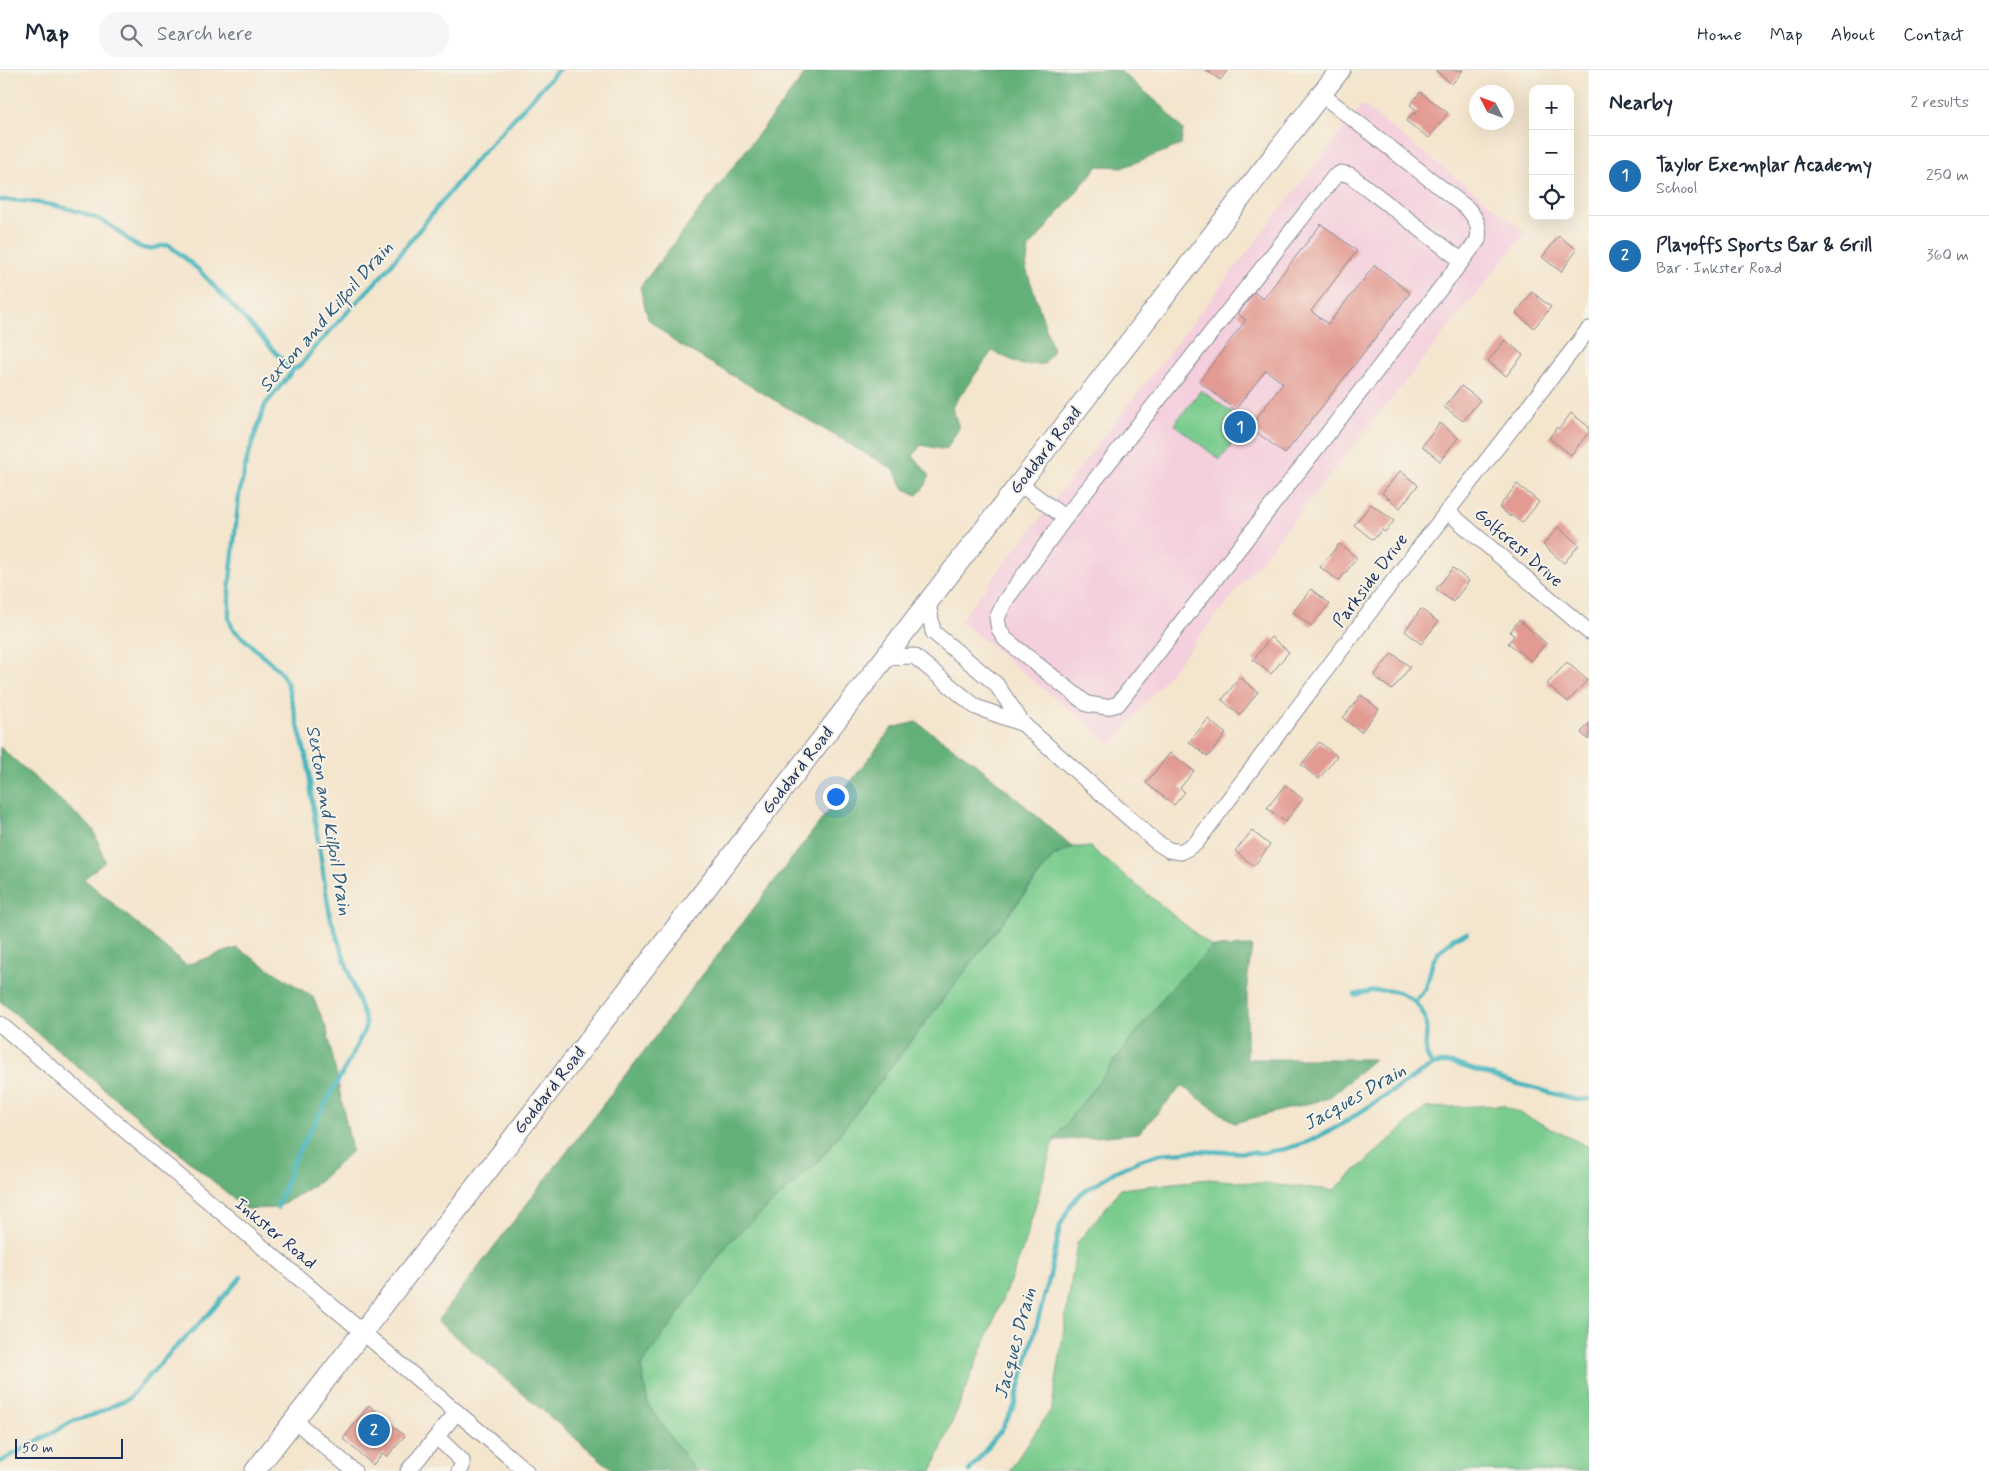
<!DOCTYPE html>
<meta charset="utf-8">
<style>
:root{--surface:#fff;--page:#f6f6f7;--text:#1f2937;--muted:#747a83;--line:#e0e1e3;--accent:#1f6fb2}
body{margin:0;font-family:Mynerve,sans-serif;background:var(--page);color:var(--text)}
.controls{position:absolute;right:15px;top:15px;display:grid;overflow:hidden;border-radius:10px;box-shadow:0 5px 20px #0002}
.controls button{width:45px;height:45px;display:grid;place-items:center;padding:0;border:0;border-bottom:1px solid var(--line);background:var(--surface);color:var(--text);font:25px sans-serif}
.compass{position:absolute;left:1469px;top:15px;width:45px;height:45px;border-radius:50%;background:var(--surface);box-shadow:0 5px 20px #0002;rotate:312deg}
.scale{position:absolute;left:15px;bottom:12px;width:108px;box-sizing:border-box;padding-left:5px;border:2px solid #1b2f5e;border-top:0;font-size:14px;line-height:18px;white-space:nowrap;color:#1b2f5e;-webkit-text-stroke:4px #f7f3e8;paint-order:stroke}
.you{position:absolute;left:835px;top:726px;width:18px;height:18px;margin:-12px;border:4px solid #fff;border-radius:50%;background:#1a73e8;box-shadow:0 0 0 8px #1a73e833}
.badge{display:grid;place-items:center;width:32px;height:32px;border-radius:50%;background:var(--accent);color:#fff;font-size:16px;font-weight:700}
.pin{position:absolute;translate:-50% -50%;border:2px solid #fff;box-shadow:0 1px 5px #0006}
.list{margin:0;padding:0;list-style:none}
h2{display:flex;justify-content:space-between;align-items:center;height:65px;margin:0;padding:0 20px;font-size:21px}
h2 small{font-size:16px;font-weight:400;color:var(--muted)}
.list li{display:grid;grid-template-columns:32px 1fr auto;gap:15px;align-items:center;box-sizing:border-box;height:80px;padding:0 20px;border-top:1px solid var(--line)}
.list b{display:block;font-size:19px;white-space:nowrap}
.list p{margin:0;font-size:16px;white-space:nowrap;color:var(--muted)}
.list em{font-size:16px;font-style:normal;color:var(--muted)}
.icon{flex:none;width:28px;height:28px;fill:none;stroke:currentColor;stroke-width:2;stroke-linecap:round;stroke-linejoin:round}
.map{position:relative;flex:none;width:1589px;height:1401px;overflow:hidden}
header{display:flex;align-items:center;gap:30px;box-sizing:border-box;height:70px;padding:0 25px;background:var(--surface);border-bottom:1px solid var(--line)}
header strong{font-size:24px}
nav{display:flex;gap:28px;margin-inline-start:auto;font-size:18px}
.search{width:350px;height:45px;background:var(--page);display:flex;align-items:center;gap:12px;box-sizing:border-box;padding:0 18px;border-radius:20px;color:var(--muted);font-size:19px}
main{display:flex}
aside{flex:1;background:var(--surface)}
.map>svg:first-child{display:block}
.built{fill:#f4cfdd}
.green{fill:#7acc8e;stroke:#4a7e76}
.forest{fill:#63b079;stroke:#3f706c}
.lines{fill:none;stroke-linecap:round;stroke-linejoin:round}
.stream{stroke:#45b5be;stroke-width:4.5}
.building{fill:#e29a92}
.minor-casing{stroke:#888a96;stroke-width:17}
.major-casing{stroke:#888a96;stroke-width:22}
.minor{stroke:#fff;stroke-width:15}
.major{stroke:#fff;stroke-width:20}
.labels{text-anchor:middle;stroke-width:4;stroke-linejoin:round;paint-order:stroke}
.street-label{font-size:18px;fill:#1b2f5e;stroke:#f7f3e8}
.water-label{font-size:19px;font-style:italic;fill:#28577b;stroke:#f7f3e8}
</style>
<header>
<strong>Map</strong>
<div class="search"><svg class="icon" aria-label="search" viewBox="0 0 24 24"><circle cx="10" cy="10" r="6"/><path d="M15 15l6 6"/></svg>Search here</div>
<nav><a>Home</a><a>Map</a><a>About</a><a>Contact</a></nav>
</header>
<main>
<div class="map">
<svg width="1589" height="1401" viewBox="0 0 1589 1401">
<rect width="100%" height="100%" fill="#f7f3e8"/>
<filter id="ink" filterUnits="userSpaceOnUse"><feTurbulence type="fractalNoise" baseFrequency=".02" numOctaves="2"/><feDisplacementMap in="SourceGraphic" scale="10" xChannelSelector="R" yChannelSelector="G"/><feConvolveMatrix kernelMatrix="1 2 1 2 8 2 1 2 1" color-interpolation-filters="sRGB"/></filter>
<filter id="wash" filterUnits="userSpaceOnUse"><feTurbulence type="fractalNoise" baseFrequency=".0096" numOctaves="4" result="noise"/><feDisplacementMap in="SourceGraphic" scale="20" xChannelSelector="R" yChannelSelector="G"/><feGaussianBlur stdDeviation="1.12" result="paint"/><feColorMatrix in="noise" values="0 0 0 0 0 0 0 0 0 0 0 0 0 0 0 0 0 1.4 0 .05"/><feComposite in="paint" operator="in"/></filter>
<g filter="url(#wash)">
<rect width="100%" height="100%" fill="#f4e5cd"/>
<path class="built" d="M1362,35L1526,162L1112,675L960,551Z"/>
<g class="green">
<path d="M1201,320L1232,343L1244,359L1220,390L1174,354Z"/>
<path d="M1073,777H1090L1212,877L1170,919L1053,1071L1043,1110L1021,1184L932,1401H695L648,1335L641,1296L730,1171L818,1092L1054,786Z"/>
<path d="M1503,1035L1589,1077V1401H1009L1052,1338L1077,1173L1121,1119L1209,1109L1334,1120L1425,1038Z"/>
</g>
<g class="forest">
<path d="M808,0H1119L1163,37L1183,60L1181,75L1124,97L1098,96L1029,178L1026,198L1053,280L1044,294L1022,295L992,281L952,337L959,358L946,380L921,375L913,386L929,405L926,415L917,425L904,419L894,400L675,272L648,249L640,217Z"/>
<path d="M916,652L974,692L1073,777L1053,786L818,1092L730,1171L641,1296L648,1335L695,1401H614L437,1251L892,658Z"/>
<path d="M0,677L93,759L105,791L84,809L186,895L237,878L313,927L327,960L352,1081L319,1112L277,1138L246,1139L0,931Z"/>
<path d="M1252,876L1247,913V989H1374L1329,1028L1234,1053L1182,1016L1139,1063L1053,1071L1170,919L1212,877Z"/>
</g>
<g class="lines">
<g class="stream">
<path d="M0,130C35,130 77,137 108,154C121,161 132,177 147,179C154,180 161,174 169,175L199,200L290,298L294,299"/>
<path d="M1355,925C1378,918 1403,916 1419,937C1423,942 1426,948 1426,955C1428,970 1421,983 1433,995"/>
<path d="M1415,932L1426,917L1433,891L1438,883L1454,868L1467,863"/>
<path d="M277,1138L293,1092L349,991L364,961L366,953L330,846L313,739L308,694L287,613L279,600L233,559L229,549V521L239,425L247,389L265,335L294,299L301,295L315,277L385,202L475,91L558,0"/>
<path d="M0,1392L73,1351L96,1344L129,1328L169,1284L207,1246L241,1207"/>
<path d="M969,1401L1002,1359L1014,1337L1050,1206L1060,1156L1071,1134L1081,1123L1116,1101L1140,1090L1160,1084L1197,1081L1260,1083L1285,1079L1308,1072L1337,1057L1433,995L1441,993H1453L1511,1012L1577,1030L1589,1029"/>
</g>
</g>
<g id="blocks">
<g class="building">
<path d="M1206,0H1228L1220,10Z"/>
<path d="M1437,0H1463L1452,14L1436,1Z"/>
<path d="M1420,22L1448,43L1429,68L1406,51L1413,43L1415,44L1418,41L1410,35Z"/>
<path d="M1321,154L1357,181L1311,241L1328,254L1375,195L1410,223L1285,384L1250,357L1283,313L1266,300L1235,340L1199,311L1246,250L1238,244L1254,222L1263,229Z"/>
<path d="M1559,166L1577,180L1561,202L1542,187Z"/>
<path d="M1532,222L1551,237L1534,258L1516,243Z"/>
<path d="M1505,270L1523,285L1506,306L1488,291Z"/>
<path d="M1461,316L1480,330L1463,351L1444,337Z"/>
<path d="M1571,343L1589,357V362L1571,385L1549,368L1557,357L1559,359Z"/>
<path d="M1440,353L1458,368L1440,391L1422,376Z"/>
<path d="M1400,401L1418,415L1400,438L1382,423Z"/>
<path d="M1517,414L1539,432L1522,453L1511,445L1510,447L1499,437Z"/>
<path d="M1371,434L1394,451L1385,462L1382,460L1373,470L1354,455Z"/>
<path d="M1558,457L1579,475L1564,493L1543,475Z"/>
<path d="M1339,474L1357,488L1339,511L1320,497Z"/>
<path d="M1453,498L1469,511L1453,532L1436,519Z"/>
<path d="M1311,519L1330,534L1311,556L1293,542Z"/>
<path d="M1421,539L1438,552L1421,574L1405,561Z"/>
<path d="M1519,550L1546,573L1531,591L1508,573L1514,566L1510,562Z"/>
<path d="M1271,567L1289,582L1271,604L1253,590Z"/>
<path d="M1392,583L1410,597L1392,620L1374,606Z"/>
<path d="M1567,592L1587,610L1568,632L1547,614Z"/>
<path d="M1240,607L1258,622L1240,645L1222,630Z"/>
<path d="M1361,625L1379,639L1361,662L1343,648Z"/>
<path d="M1208,649L1226,664L1208,687L1189,672Z"/>
<path d="M1589,653V670L1581,663Z"/>
<path d="M1319,672L1337,686L1319,709L1301,695Z"/>
<path d="M1170,683L1194,701L1180,718L1185,722L1174,735L1146,713Z"/>
<path d="M1285,715L1303,729L1285,752L1267,738Z"/>
<path d="M1252,761L1270,775L1254,796L1235,781Z"/>
<path d="M369,1335L405,1366L387,1387L383,1383L373,1395L343,1369Z"/>
</g>
</g>
</g>
<g filter="url(#ink)">
<use href="#blocks" fill-opacity="0" stroke="#888a96" stroke-width="1"/>
<g class="lines">
<defs>
<g id="minor">
<path d="M1020,414L1065,448L1005,531L997,548L999,559L1005,569L1087,634L1107,637L1118,634L1478,170C1480,156 1477,150 1468,139L1321,24"/>
<path d="M1447,441L1589,562"/>
<path d="M1065,448L1334,107L1341,103L1350,105L1462,191"/>
<path d="M928,532L933,562L996,614L1023,654L1156,772L1169,780L1181,782L1196,773L1384,523L1589,259"/>
<path d="M885,587L914,586L976,637L1023,654"/>
<path d="M0,954L526,1401"/>
<path d="M294,1350L354,1401"/>
<path d="M437,1367L462,1391V1397L459,1401"/>
<path d="M408,1401L457,1342"/>
</g>
<path id="major" d="M255,1401L1340,0"/>
</defs>
<use href="#minor" class="minor-casing"/>
<use href="#major" class="major-casing"/>
<use href="#minor" class="minor"/>
<use href="#major" class="major"/>
</g>
</g>
<g class="labels">
<g class="street-label">
<text transform="translate(1045 380) rotate(-52)" y="6">Goddard Road</text>
<text transform="translate(1519 477) rotate(41)" y="6">Golfcrest Drive</text>
<text transform="translate(1370 510) rotate(-53)" y="6">Parkside Drive</text>
<text transform="translate(797 700) rotate(-52)" y="6">Goddard Road</text>
<text transform="translate(549 1020) rotate(-52)" y="6">Goddard Road</text>
<text transform="translate(276 1163) rotate(40)" y="6">Inkster Road</text>
</g>
<g class="water-label">
<text transform="translate(325 246) rotate(-49)" y="7">Sexton and Kilfoil Drain</text>
<text transform="translate(330 750) rotate(80)" y="7">Sexton and Kilfoil Drain</text>
<text transform="translate(1354 1026) rotate(-30)" y="7">Jacques Drain</text>
<text transform="translate(1014 1273) rotate(-75)" y="7">Jacques Drain</text>
</g>
</g>
</svg>
<div class="controls">
<button>+</button>
<button>−</button>
<button><svg class="icon" aria-label="locate" viewBox="0 0 24 24"><circle cx="12" cy="12" r="6"/><path d="M12 2v4M12 18v4M2 12h4M18 12h4"/></svg></button>
</div>
<svg class="compass" viewBox="-18 -18 36 36"><path d="M0-13l5 13h-10z" fill="#e53935"/><path d="M0 13l5-13h-10z" fill="#747a83"/></svg>
<div class="scale">50 m</div>
<div class="you"></div>
<div class="pin badge" style="left:1240px;top:357px">1</div>
<div class="pin badge" style="left:374px;top:1360px">2</div>
</div>
<aside>
<h2>Nearby<small>2 results</small></h2>
<ul class="list">
<li><span class="badge">1</span><div><b>Taylor Exemplar Academy</b><p>School</p></div><em>250 m</em></li>
<li><span class="badge">2</span><div><b>Playoffs Sports Bar &amp; Grill</b><p>Bar · Inkster Road</p></div><em>360 m</em></li>
</ul>
</aside>
</main>
